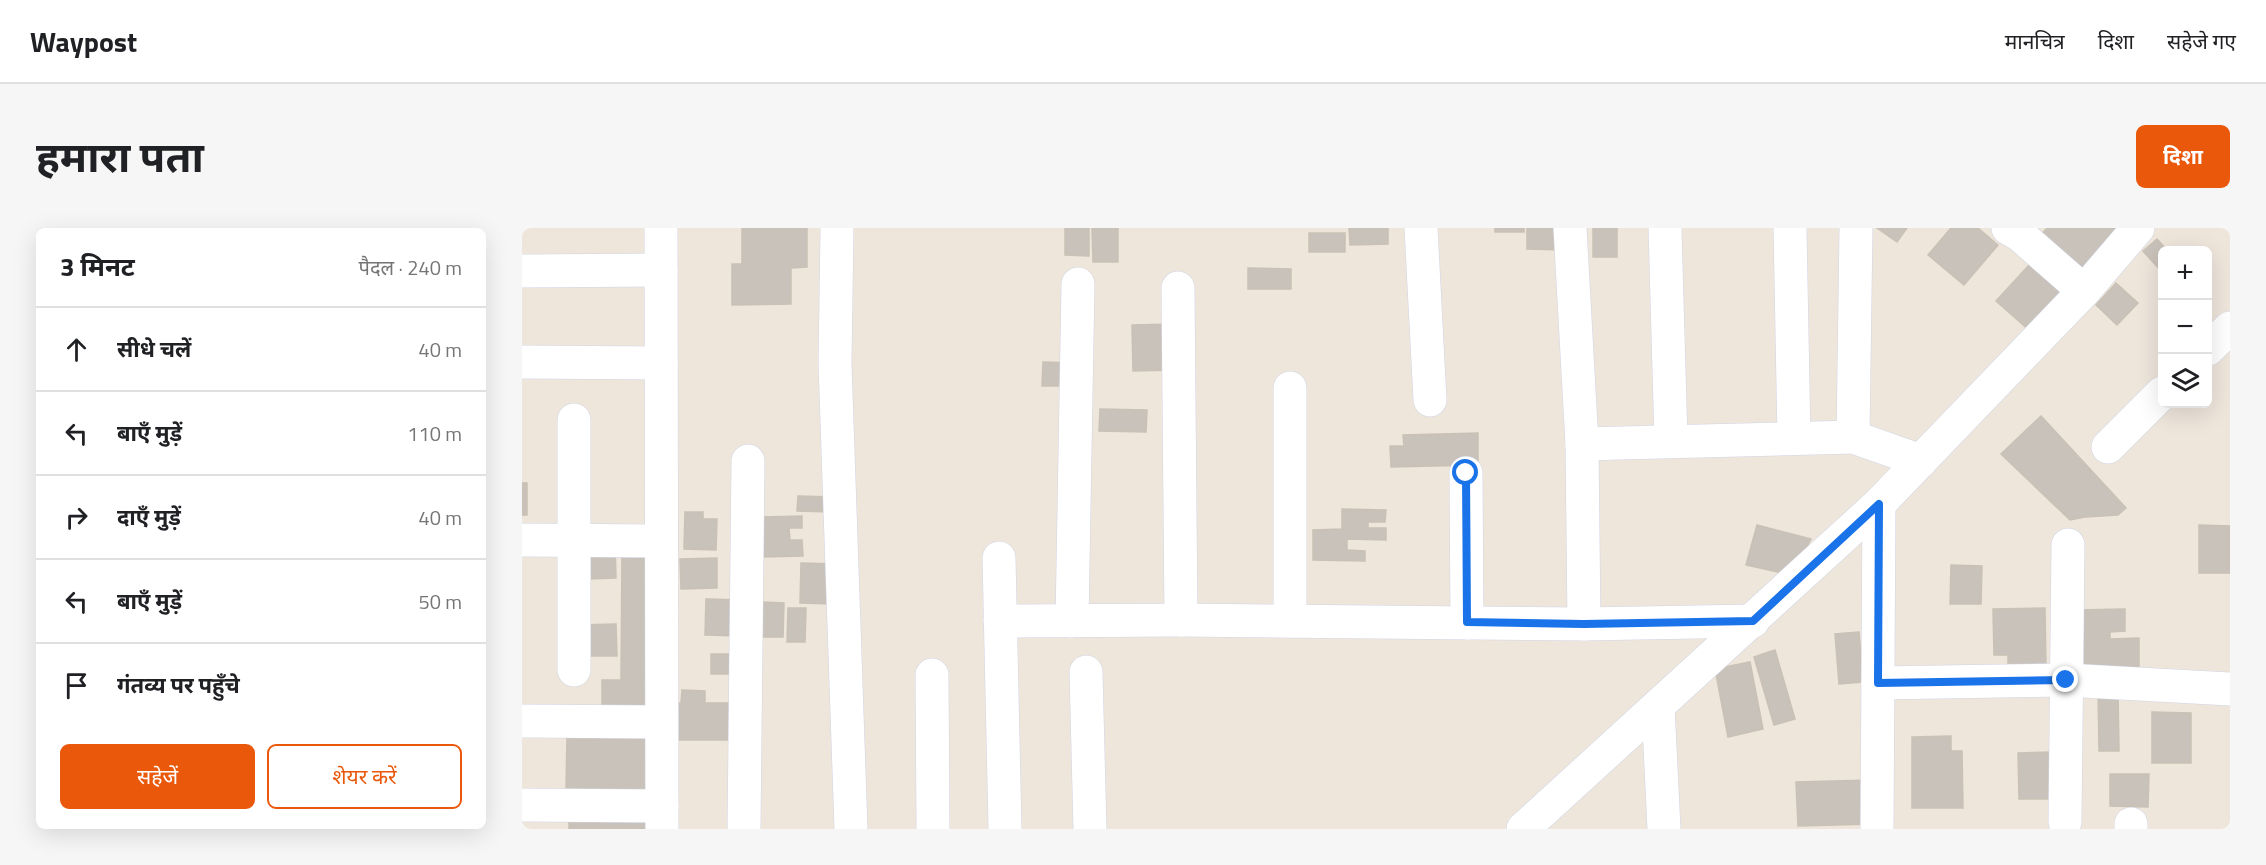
<!DOCTYPE html>
<html lang="hi">
<meta charset="utf-8">
<style>
:root{--surface:#fff;--page:#f6f6f6;--text:#202124;--muted:#757577;--line:#e0e0e0;--accent:#ea580c}
body{margin:0;font-family:"Titillium Web","Noto Sans Devanagari",sans-serif;background:var(--page);color:var(--text)}
.controls{position:absolute;right:18px;top:18px;display:grid;overflow:hidden;border-radius:9px;box-shadow:0 6px 24px #0002}
.controls button{width:54px;height:54px;display:grid;place-items:center;padding:0;border:0;border-bottom:2px solid var(--line);background:var(--surface);color:var(--text);font:30px sans-serif}
.stop{position:absolute;width:18px;height:18px;margin:-14px;border:4px solid #1a73e8;border-radius:50%;background:#fff}
.stop.end{background:#1a73e8;border-color:#fff;box-shadow:0 2px 6px #0008}
.list{margin:0;padding:0;list-style:none}
h2{display:flex;justify-content:space-between;align-items:center;height:78px;margin:0;padding:0 24px;font-size:26px}
h2 small{font-size:20px;font-weight:400;color:var(--muted)}
.list li{display:grid;grid-template-columns:39px 1fr auto;gap:18px;align-items:center;box-sizing:border-box;height:84px;padding:0 24px;border-top:2px solid var(--line)}
.list b{display:block;font-size:22px;white-space:nowrap}
.list em{font-size:20px;font-style:normal;color:var(--muted)}
.actions{display:flex;gap:12px;padding:18px 24px}
.actions a{flex:1;padding:14px 0;border:2px solid var(--accent);border-radius:9px;text-align:center;font-size:21px;color:var(--accent)}
.actions .main{background:var(--accent);color:#fff}
.icon{flex:none;width:33px;height:33px;fill:none;stroke:currentColor;stroke-width:2;stroke-linecap:round;stroke-linejoin:round}
.map{position:relative;flex:none;width:1708px;height:601px;overflow:hidden;border-radius:9px}
header{display:flex;align-items:center;gap:36px;box-sizing:border-box;height:84px;padding:0 30px;background:var(--surface);border-bottom:2px solid var(--line)}
header strong{font-size:28px}
nav{display:flex;gap:33px;margin-inline-start:auto;font-size:21px}
.intro{display:flex;align-items:center;justify-content:space-between;box-sizing:border-box;height:144px;padding:0 36px}
h1{margin:0;font-size:42px}
.button{padding:15px 27px;border-radius:9px;background:var(--accent);color:#fff;font-size:21px;font-weight:700}
main{display:flex;gap:36px;padding:0 36px}
aside{flex:1;background:var(--surface);border-radius:9px;box-shadow:0 6px 24px #0002}
.map>svg:first-child{display:block}
.building{fill:#c9c2bb;stroke:#cac1b5;stroke-width:1.5}
.lines{fill:none;stroke-linecap:round;stroke-linejoin:round}
.minor-casing{stroke:#d0d5e5;stroke-width:34}
.minor{stroke:#fff;stroke-width:33}
.route{stroke:#1a73e8;stroke-width:8}
</style>
<header>
<strong>Waypost</strong>
<nav><a>मानचित्र</a><a>दिशा</a><a>सहेजे गए</a></nav>
</header>
<div class="intro"><h1>हमारा पता</h1><a class="button">दिशा</a></div>
<main>
<aside>
<h2>3 मिनट<small>पैदल · 240 m</small></h2>
<ul class="list">
<li><svg class="icon" aria-label="ahead" viewBox="0 0 24 24"><path d="M12 20V5M6 11l6-6 6 6"/></svg><div><b>सीधे चलें</b></div><em>40 m</em></li>
<li><svg class="icon" aria-label="left" viewBox="0 0 24 24"><path d="M17 20v-9H6M10 6l-5 5 5 5"/></svg><div><b>बाएँ मुड़ें</b></div><em>110 m</em></li>
<li><svg class="icon" aria-label="right" viewBox="0 0 24 24"><path d="M7 20v-9h11M14 6l5 5-5 5"/></svg><div><b>दाएँ मुड़ें</b></div><em>40 m</em></li>
<li><svg class="icon" aria-label="left" viewBox="0 0 24 24"><path d="M17 20v-9H6M10 6l-5 5 5 5"/></svg><div><b>बाएँ मुड़ें</b></div><em>50 m</em></li>
<li><svg class="icon" aria-label="arrive" viewBox="0 0 24 24"><path d="M6 21V4h12l-3 4 3 4H6"/></svg><div><b>गंतव्य पर पहुँचे</b></div></li>
</ul>
<div class="actions"><a class="main">सहेजें</a><a>शेयर करें</a></div>
</aside>
<div class="map">
<svg width="1708" height="601" viewBox="0 0 1708 601">
<rect width="100%" height="100%" fill="#eee5db"/>
<g class="building">
<path d="M220,0H285V39L269,40V76L210,77V36H220Z"/>
<path d="M543,0H567V28L543,27Z"/>
<path d="M570,0H596V34H571Z"/>
<path d="M827,0H866V16L828,17Z"/>
<rect x="973" y="0" width="29" height="4"/>
<path d="M1005,0H1044L1043,22L1005,21Z"/>
<rect x="1071" y="0" width="24" height="29"/>
<path d="M1355,0H1385L1375,14Z"/>
<path d="M1429,0H1456L1476,17L1442,57L1406,27Z"/>
<path d="M1525,0H1608L1565,50L1517,9Z"/>
<rect x="787" y="5" width="36" height="19"/>
<path d="M1635,11L1645,22H1640L1639,43L1621,23Z"/>
<path d="M1508,36L1543,62L1508,103L1474,73Z"/>
<path d="M726,40L769,41V61H726Z"/>
<path d="M1594,55L1616,75L1595,97L1574,77Z"/>
<path d="M652,96L653,142L611,143L610,97Z"/>
<path d="M521,134L550,135L549,158H520Z"/>
<path d="M578,181L625,182L624,204L577,203Z"/>
<path d="M1519,188L1604,280L1596,287L1563,289L1548,292L1479,226Z"/>
<path d="M956,205V237L869,239L868,218H882L881,207Z"/>
<rect x="0" y="255" width="5" height="32"/>
<path d="M276,268L311,269L310,284L275,283Z"/>
<path d="M820,281L864,282L863,294H846V300H864V312L825,311V322L843,323V333L791,332V302L820,301Z"/>
<path d="M163,284H181V291H195L194,322L162,321Z"/>
<path d="M280,288V300H267L268,312H280L281,328L236,329L235,289Z"/>
<path d="M1235,297L1289,311L1270,347L1224,337Z"/>
<path d="M1677,297L1708,298V345H1677Z"/>
<path d="M64,315H93L94,350L65,351Z"/>
<path d="M100,321H132L126,482H80V452H99Z"/>
<path d="M195,330V360L159,361L158,331Z"/>
<path d="M279,335L313,336L312,376L278,375Z"/>
<path d="M1429,337L1460,338L1459,376H1428Z"/>
<path d="M184,371L220,372V408L183,407Z"/>
<path d="M238,374L262,375L261,409H237Z"/>
<path d="M266,380H284L283,414H265Z"/>
<path d="M1523,380L1524,440L1486,441V427H1472L1471,381Z"/>
<path d="M1603,381V403L1588,404V411L1617,410V439L1555,440L1554,382Z"/>
<path d="M94,396L95,428H57L56,397Z"/>
<path d="M1337,404L1341,454L1317,456L1313,406Z"/>
<path d="M1253,422L1273,491L1252,497L1232,429Z"/>
<rect x="189" y="426" width="30" height="20"/>
<path d="M1228,434L1241,501L1206,509L1193,441Z"/>
<path d="M160,462L183,463V475H220V512H142V475H159Z"/>
<path d="M1576,462H1596L1597,523H1577Z"/>
<path d="M1630,484L1669,485V535H1630Z"/>
<path d="M1429,508V523H1440L1441,580H1390V509Z"/>
<path d="M45,510L138,511L137,561L44,560Z"/>
<path d="M1532,524V571H1497L1496,525Z"/>
<path d="M1588,546H1627L1626,579L1588,578Z"/>
<path d="M1349,552L1350,596L1276,598L1274,554Z"/>
<path d="M47,581L135,582V601H47Z"/>
</g>
<g class="lines">
<defs>
<g id="minor">
<path d="M139,0L140,601"/>
<path d="M315,0L313,136L329,601"/>
<path d="M899,0L908,172"/>
<path d="M1048,0L1060,216L1062,396"/>
<path d="M1143,0L1149,213"/>
<path d="M1268,0L1272,210"/>
<path d="M1486,0L1498,7L1562,63"/>
<path d="M0,43L139,42"/>
<path d="M1686,121L1708,100"/>
<path d="M0,134L139,135"/>
<path d="M1331,209L1334,0"/>
<path d="M1060,216L1331,209L1399,233"/>
<path d="M1586,219L1640,165"/>
<path d="M944,245L945,395"/>
<path d="M0,312L139,313"/>
<path d="M477,330L483,601"/>
<path d="M659,392L1062,396L1231,393"/>
<path d="M478,393L659,392L656,60"/>
<path d="M550,393L556,56"/>
<path d="M768,393V160"/>
<path d="M52,442V192"/>
<path d="M564,444L568,601"/>
<path d="M410,447L411,601"/>
<path d="M1356,455L1544,452L1708,461"/>
<path d="M1136,478L1142,601"/>
<path d="M0,493L139,494"/>
<path d="M0,577L140,578"/>
<path d="M1543,594L1546,317"/>
<path d="M222,601L226,233"/>
<path d="M1001,601L1357,276L1562,63L1616,0"/>
<path d="M1355,601L1357,276"/>
<path d="M1609,601V596"/>
</g>
</defs>
<use href="#minor" class="minor-casing"/>
<use href="#minor" class="minor"/>
</g>
<g class="lines">
<path class="route" d="M944,245L945,394L1062,396L1231,393L1357,276L1356,455L1544,452"/>
</g>
</svg>
<div class="controls">
<button>+</button>
<button>−</button>
<button><svg class="icon" aria-label="layers" viewBox="0 0 24 24"><path d="M12 4l9 5-9 5-9-5zM3 14l9 5 9-5"/></svg></button>
</div>
<div class="stop" style="left:944px;top:245px"></div>
<div class="stop end" style="left:1544px;top:452px"></div>
</div>
</main>
